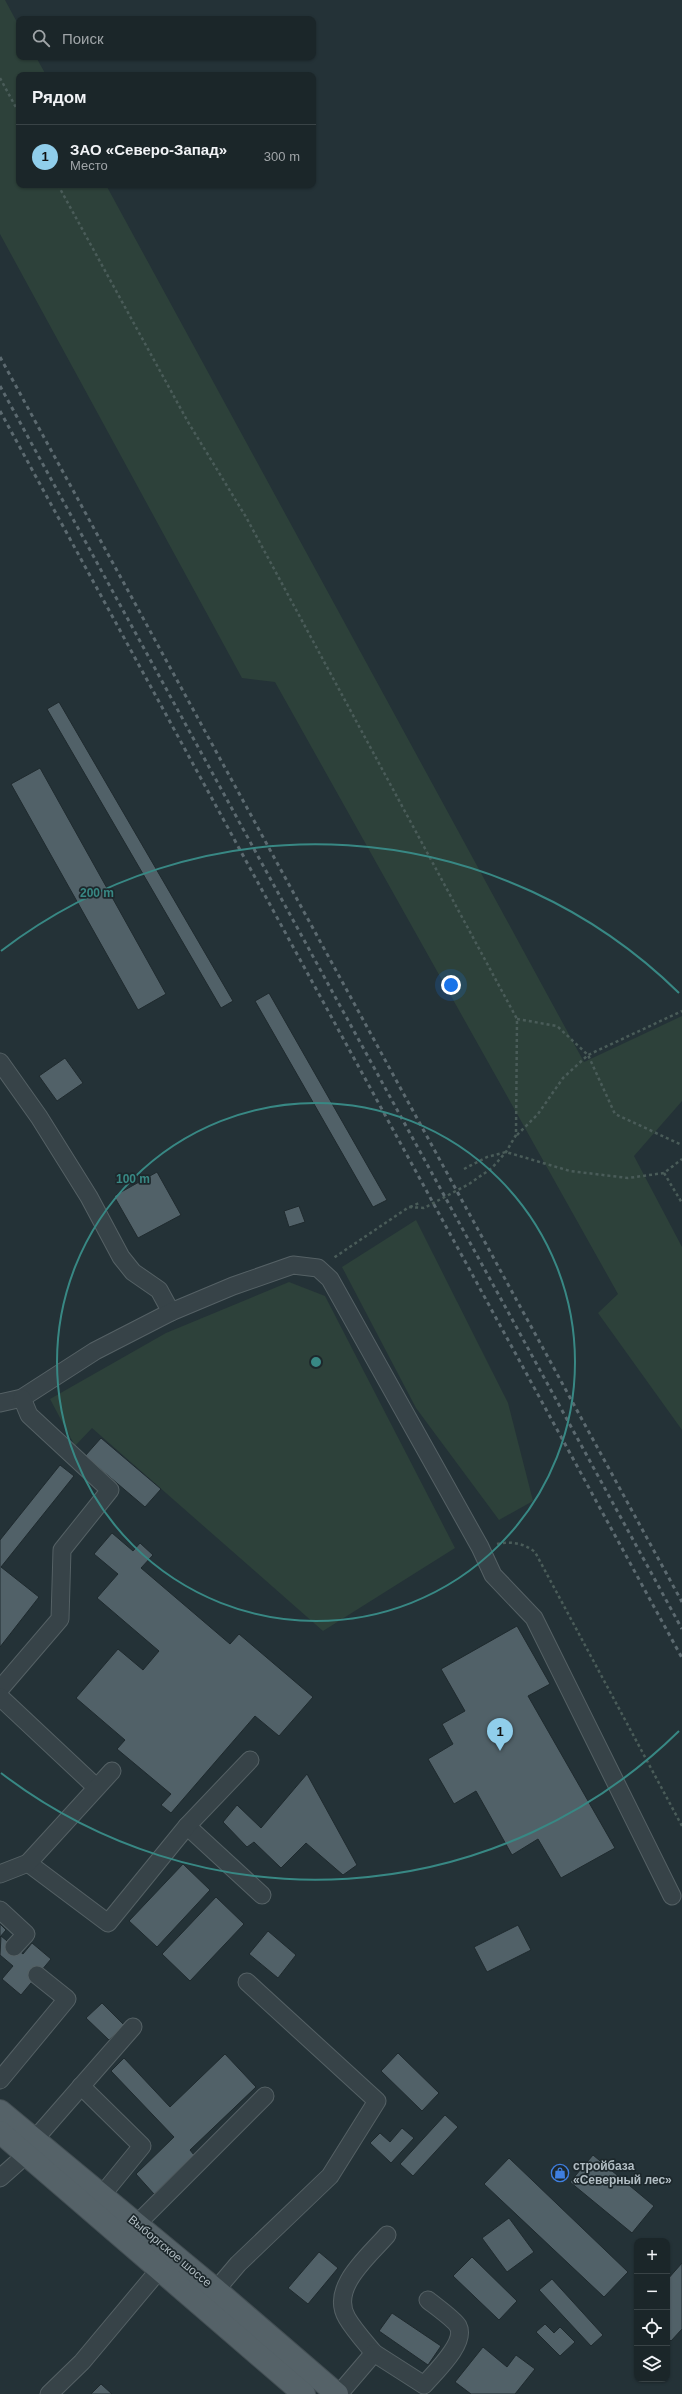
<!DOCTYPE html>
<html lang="ru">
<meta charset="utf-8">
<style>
:root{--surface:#1b2629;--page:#242e31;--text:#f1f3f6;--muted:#a0a5a8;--line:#394346;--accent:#90ceeb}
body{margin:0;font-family:Arial,sans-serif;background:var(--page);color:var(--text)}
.controls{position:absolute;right:12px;bottom:12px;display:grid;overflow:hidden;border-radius:8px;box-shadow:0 1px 3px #0004}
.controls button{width:36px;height:36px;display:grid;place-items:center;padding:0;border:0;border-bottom:1px solid var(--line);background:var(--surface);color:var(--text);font:20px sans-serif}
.you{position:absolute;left:451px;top:985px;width:14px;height:14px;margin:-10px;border:3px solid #fff;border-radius:50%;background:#1a73e8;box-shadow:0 0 0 6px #1a73e833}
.badge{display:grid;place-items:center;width:26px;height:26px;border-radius:50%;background:var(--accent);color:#111;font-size:13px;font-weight:700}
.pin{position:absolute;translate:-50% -33px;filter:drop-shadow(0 1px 2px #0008)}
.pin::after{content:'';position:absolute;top:21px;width:14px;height:12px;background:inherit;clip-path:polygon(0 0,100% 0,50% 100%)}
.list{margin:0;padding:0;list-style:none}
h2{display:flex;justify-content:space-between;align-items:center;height:52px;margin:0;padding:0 16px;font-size:17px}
h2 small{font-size:13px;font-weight:400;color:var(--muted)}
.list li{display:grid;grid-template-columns:26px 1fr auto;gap:12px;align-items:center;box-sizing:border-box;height:64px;padding:0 16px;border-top:1px solid var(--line)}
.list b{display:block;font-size:15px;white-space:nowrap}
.list p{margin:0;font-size:13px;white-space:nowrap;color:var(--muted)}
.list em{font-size:13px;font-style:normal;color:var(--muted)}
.icon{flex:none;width:22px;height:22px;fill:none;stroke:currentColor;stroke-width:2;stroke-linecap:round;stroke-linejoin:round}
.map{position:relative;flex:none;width:682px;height:2394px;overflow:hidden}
.search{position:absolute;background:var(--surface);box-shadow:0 1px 3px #0004;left:16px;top:16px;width:300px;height:44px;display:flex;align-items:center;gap:10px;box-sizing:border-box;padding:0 14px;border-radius:8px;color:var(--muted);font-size:15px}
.panel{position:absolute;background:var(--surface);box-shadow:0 1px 3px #0004;left:16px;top:72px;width:300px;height:116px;border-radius:8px}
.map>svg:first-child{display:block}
.green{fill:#2d413a}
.building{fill:#516168;stroke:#1f2a2e}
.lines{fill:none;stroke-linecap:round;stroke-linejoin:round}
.minor-casing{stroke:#556165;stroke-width:19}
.major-casing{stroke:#444f54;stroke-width:24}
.path{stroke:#4a5c59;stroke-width:2.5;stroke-dasharray:3 3;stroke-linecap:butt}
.minor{stroke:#374348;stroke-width:17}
.major{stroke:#556268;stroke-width:22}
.rail{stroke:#5c6a70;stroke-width:3;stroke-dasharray:4 4;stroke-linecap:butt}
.ring{fill:none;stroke:#388884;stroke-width:2}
.labels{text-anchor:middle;stroke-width:3.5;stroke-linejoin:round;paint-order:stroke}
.poi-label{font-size:12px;font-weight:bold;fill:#b2bec4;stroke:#1d282c;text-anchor:start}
.street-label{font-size:12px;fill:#b2bec4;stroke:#1d282c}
.centre{fill:#388884;stroke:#1d282c;stroke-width:2}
.ring-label{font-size:12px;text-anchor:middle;font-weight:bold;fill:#388884;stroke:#1d282c;stroke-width:3.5;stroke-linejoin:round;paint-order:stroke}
</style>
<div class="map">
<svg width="682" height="2394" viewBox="0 0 682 2394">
<rect width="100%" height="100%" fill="#243237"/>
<g class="green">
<path d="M0,0H5L19,26V57H36L46,75H19V185H106L584,1062L682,1016V1101L634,1156L682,1247V1430L598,1313L618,1294L275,682L242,678L0,234Z"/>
<path d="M416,1220L508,1403L533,1501L499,1520L416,1408L342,1267Z"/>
<path d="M289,1282L325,1296L455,1548L323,1631L92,1428L75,1446L50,1399L166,1333Z"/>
</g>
<g class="building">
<path d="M59,702L233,1001L221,1008L47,709Z"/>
<path d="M40,768L166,994L138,1010L11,784Z"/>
<path d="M269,993L387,1200L373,1207L255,1001Z"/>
<path d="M65,1058L83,1083L57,1101L39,1076Z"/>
<path d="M157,1172L181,1215L138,1238L114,1196Z"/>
<path d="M299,1206L305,1222L289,1227L284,1211Z"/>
<path d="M101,1438L161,1489L145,1507L85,1456Z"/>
<path d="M60,1465L74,1476L1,1567L39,1597L0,1647V1540Z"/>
<path d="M112,1533L133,1551L140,1543L153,1555L141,1568L230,1644L239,1634L313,1697L279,1736L255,1716L171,1813L161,1805L171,1794L117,1749L125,1740L76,1698L118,1649L143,1670L159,1651L97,1598L118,1574L94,1554Z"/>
<path d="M517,1626L550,1684L528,1696L615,1848L561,1878L538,1839L512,1855L476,1791L454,1804L428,1759L453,1744L442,1724L465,1711L441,1669Z"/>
<path d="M307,1774L357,1865L343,1875L306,1843L281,1868L254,1842L247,1847L223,1822L237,1805L261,1828Z"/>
<path d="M183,1864L210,1890L157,1947L129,1921Z"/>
<path d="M216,1897L244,1924L190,1981L162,1954Z"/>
<path d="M0,1924L6,1930L0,1937Z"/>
<path d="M518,1925L531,1950L487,1972L474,1947Z"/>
<path d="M268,1931L296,1955L278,1978L249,1954Z"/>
<path d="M1,1936L23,1954L32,1943L51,1959L21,1995L2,1979L13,1966L0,1955Z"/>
<path d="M102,2003L124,2025L109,2040L86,2018Z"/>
<path d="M398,2053L439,2093L422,2111L381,2071Z"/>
<path d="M225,2054L256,2087L190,2150L194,2155L154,2194L136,2174L174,2137L111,2071L124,2058L170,2107Z"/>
<path d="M445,2115L458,2127L413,2176L400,2164Z"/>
<path d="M402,2128L414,2138L391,2163L370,2143L380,2133L390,2142Z"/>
<path d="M593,2155L654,2206L632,2233L570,2182Z"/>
<path d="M509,2158L628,2272L604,2297L484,2184Z"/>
<path d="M509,2218L534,2252L507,2272L482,2238Z"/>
<path d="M319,2252L338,2268L308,2304L288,2288Z"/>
<path d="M472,2257L517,2301L499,2320L453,2276Z"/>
<path d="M682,2263V2329L671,2341L667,2337V2280Z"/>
<path d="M552,2279L603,2335L591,2346L539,2290Z"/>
<path d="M392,2313L441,2346L428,2365L379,2331Z"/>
<path d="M545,2324L554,2333L560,2327L575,2342L560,2356L536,2332Z"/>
<path d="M483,2347L507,2367L516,2355L535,2369L515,2394H471L455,2382Z"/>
<path d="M101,2384L112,2394H91Z"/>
</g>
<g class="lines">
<defs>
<g id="minor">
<path d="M0,1062L39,1117L89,1197L121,1257L133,1272L159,1290L171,1312"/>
<path d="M0,1403L22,1398L95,1351L171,1312L233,1286L293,1265L318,1268L330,1279L480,1547L493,1575L534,1618L672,1896"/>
<path d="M0,1689L60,1619L62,1550L110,1490L29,1415L22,1398"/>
<path d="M0,1697L96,1787"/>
<path d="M187,1826L262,1895"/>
<path d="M28,1863L108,1923L187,1826L250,1760"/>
<path d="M0,1874L28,1863L112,1771"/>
<path d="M0,1910L26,1934L14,1947"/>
<path d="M0,2080L67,1999L37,1975"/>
<path d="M81,2086L142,2146L102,2195"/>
<path d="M35,2139L133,2027"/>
<path d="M0,2178L27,2154"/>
<path d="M137,2224L265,2096"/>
<path d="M216,2290L238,2264L330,2176L377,2101L247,1982"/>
<path d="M374,2353C365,2342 354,2330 347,2318C329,2288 369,2256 387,2235"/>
<path d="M49,2394L82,2362L159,2270"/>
<path d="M339,2394L374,2353L424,2385C434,2373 467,2343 458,2326C454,2319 435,2306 428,2300"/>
</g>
<g id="major">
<path d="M0,2111L216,2290L337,2394"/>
<path d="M0,2132L304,2394"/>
</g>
</defs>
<use href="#minor" class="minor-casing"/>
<use href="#major" class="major-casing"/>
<g class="path">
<path d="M0,78L19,113"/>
<path d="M58,185L188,422L246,517L517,1019L516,1135L506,1152L492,1168L469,1184L424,1208L409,1207L332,1259"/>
<path d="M517,1019L557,1026L588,1055L615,1114L682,1145"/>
<path d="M517,1135L538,1114L563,1078L588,1055L682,1011"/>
<path d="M464,1169L487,1157L506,1152L570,1171L628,1178L664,1173L682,1159"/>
<path d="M664,1173L682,1203"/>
<path d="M410,1207L419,1203"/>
<path d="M497,1544C510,1541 524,1543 535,1552L682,1826"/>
</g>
<use href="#minor" class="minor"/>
<use href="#major" class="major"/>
<g class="rail">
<path d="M0,357L682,1602"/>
<path d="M0,386L682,1629"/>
<path d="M0,411L682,1658"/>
</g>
</g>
<g class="ring">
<circle cx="316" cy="1362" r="259"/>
<path d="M679 1731A518 518 0 0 1 1 1773M1 951A518 518 0 0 1 679 993"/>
</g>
<defs>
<symbol id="shop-ring" viewBox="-11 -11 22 22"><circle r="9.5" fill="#1d282c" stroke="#3f7fe0" stroke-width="1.5"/><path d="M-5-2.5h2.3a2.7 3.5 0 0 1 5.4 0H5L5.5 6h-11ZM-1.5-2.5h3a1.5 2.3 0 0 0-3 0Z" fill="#3f7fe0"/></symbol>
</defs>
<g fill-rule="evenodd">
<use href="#shop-ring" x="550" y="2163" width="20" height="20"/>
</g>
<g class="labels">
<g class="poi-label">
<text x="573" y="2170">стройбаза<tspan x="573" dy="14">«Северный лес»</tspan></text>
</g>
<g class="street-label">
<text transform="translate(170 2251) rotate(40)" y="4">Выборгское шоссе</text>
</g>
</g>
<circle cx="316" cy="1362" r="6" class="centre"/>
<g class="ring-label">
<text x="97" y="897">200 m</text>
<text x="133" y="1183">100 m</text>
</g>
</svg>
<div class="controls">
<button>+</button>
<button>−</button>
<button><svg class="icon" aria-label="locate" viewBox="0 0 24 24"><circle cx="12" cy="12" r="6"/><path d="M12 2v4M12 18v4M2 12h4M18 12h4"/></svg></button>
<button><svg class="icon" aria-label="layers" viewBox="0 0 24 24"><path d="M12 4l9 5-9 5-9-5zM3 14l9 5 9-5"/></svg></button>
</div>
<div class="you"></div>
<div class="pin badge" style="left:500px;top:1751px">1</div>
<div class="search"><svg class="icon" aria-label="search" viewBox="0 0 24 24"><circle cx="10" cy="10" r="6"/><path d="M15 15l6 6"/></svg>Поиск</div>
<section class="panel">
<h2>Рядом<small></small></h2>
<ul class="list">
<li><span class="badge">1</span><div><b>ЗАО «Северо-Запад»</b><p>Место</p></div><em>300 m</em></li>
</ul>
</section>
</div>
